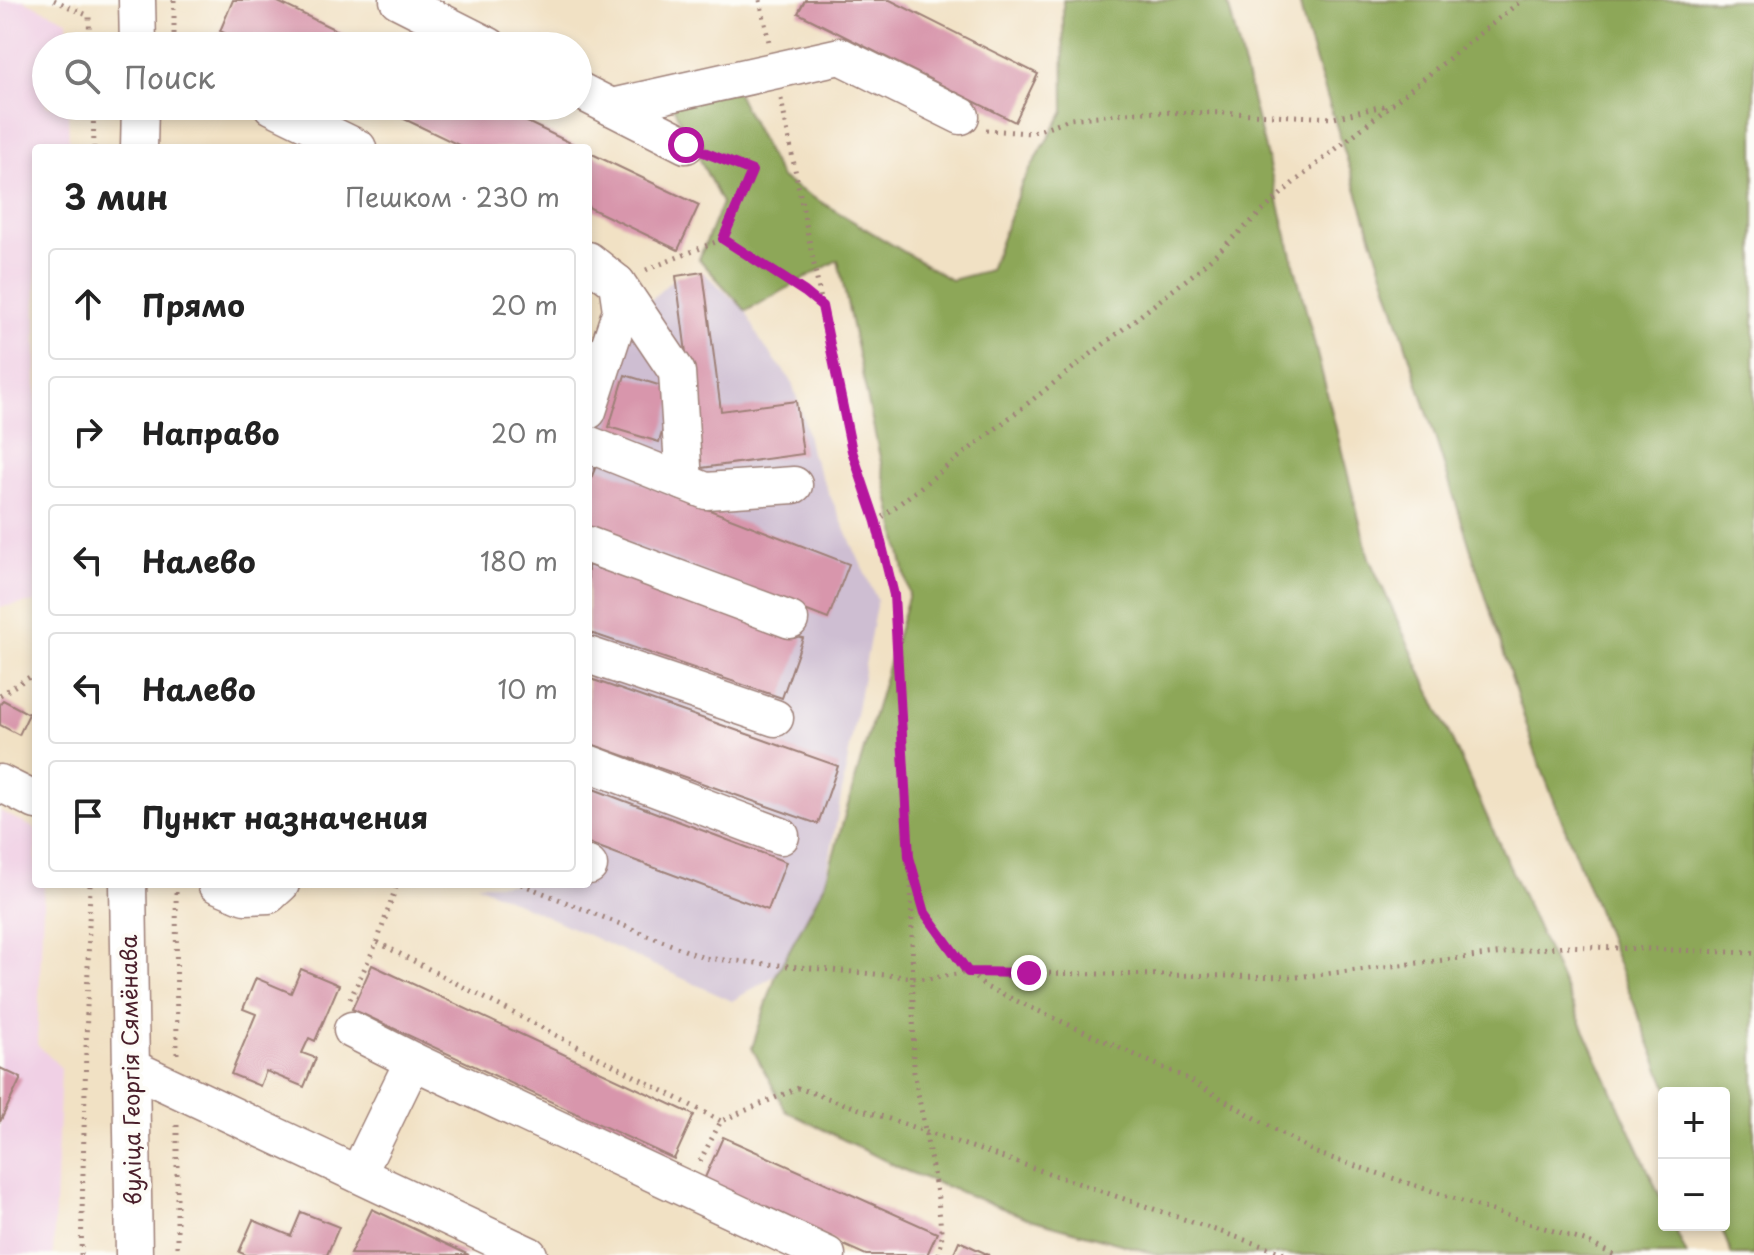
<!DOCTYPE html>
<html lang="ru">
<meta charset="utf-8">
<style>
:root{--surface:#fff;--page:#f6f6f6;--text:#222;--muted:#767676;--line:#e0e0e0}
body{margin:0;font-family:"Playpen Sans",sans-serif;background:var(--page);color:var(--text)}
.controls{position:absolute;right:24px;bottom:24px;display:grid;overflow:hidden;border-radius:8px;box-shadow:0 4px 12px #0003}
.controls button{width:72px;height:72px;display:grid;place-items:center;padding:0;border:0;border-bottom:2px solid var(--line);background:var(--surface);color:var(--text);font:40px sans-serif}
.stop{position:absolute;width:24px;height:24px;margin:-18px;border:6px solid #b5179e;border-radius:50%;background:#fff}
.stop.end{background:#b5179e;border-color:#fff;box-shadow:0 2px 8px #0008}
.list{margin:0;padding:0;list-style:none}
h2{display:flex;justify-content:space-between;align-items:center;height:104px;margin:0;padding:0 32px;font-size:34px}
h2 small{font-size:26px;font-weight:400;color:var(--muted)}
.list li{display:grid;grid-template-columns:52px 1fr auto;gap:24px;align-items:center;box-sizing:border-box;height:112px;margin:0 16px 16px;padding:0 16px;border:2px solid var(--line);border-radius:8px}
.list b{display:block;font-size:30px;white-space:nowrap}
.list em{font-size:26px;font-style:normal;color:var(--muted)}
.icon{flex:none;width:44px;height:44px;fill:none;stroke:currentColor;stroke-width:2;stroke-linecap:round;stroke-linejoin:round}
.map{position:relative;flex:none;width:1754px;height:1255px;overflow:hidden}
.search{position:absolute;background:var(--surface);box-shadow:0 4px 12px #0003;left:32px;top:32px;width:560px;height:88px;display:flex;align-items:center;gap:20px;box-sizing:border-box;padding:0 28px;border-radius:44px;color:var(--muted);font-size:30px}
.panel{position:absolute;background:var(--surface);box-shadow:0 4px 12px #0003;left:32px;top:144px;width:560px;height:744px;border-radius:8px}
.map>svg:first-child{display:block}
.built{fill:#f0d0e5}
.industrial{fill:#cebed2}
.forest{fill:#8da759;stroke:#6c6342;stroke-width:2}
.building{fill:#d896ac}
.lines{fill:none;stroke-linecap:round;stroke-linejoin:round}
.minor-casing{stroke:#9e8078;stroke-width:39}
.path{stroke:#9e8078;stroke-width:5;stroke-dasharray:2 6;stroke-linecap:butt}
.minor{stroke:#fff;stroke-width:36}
.route{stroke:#b5179e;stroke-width:10}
.labels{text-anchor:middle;stroke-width:8;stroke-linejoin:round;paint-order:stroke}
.street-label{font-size:22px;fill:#4a1f2b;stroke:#fdfcf7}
</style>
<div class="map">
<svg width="1754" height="1255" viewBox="0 0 1754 1255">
<rect width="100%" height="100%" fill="#fdfcf7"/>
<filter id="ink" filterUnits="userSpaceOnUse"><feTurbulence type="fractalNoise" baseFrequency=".0125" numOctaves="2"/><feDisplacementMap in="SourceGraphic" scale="16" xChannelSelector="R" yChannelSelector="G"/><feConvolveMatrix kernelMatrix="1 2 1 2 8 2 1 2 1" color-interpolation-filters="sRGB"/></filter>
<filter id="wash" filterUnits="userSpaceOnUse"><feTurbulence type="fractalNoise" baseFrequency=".006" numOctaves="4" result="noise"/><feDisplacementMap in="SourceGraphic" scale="32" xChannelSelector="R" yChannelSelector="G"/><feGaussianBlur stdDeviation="1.8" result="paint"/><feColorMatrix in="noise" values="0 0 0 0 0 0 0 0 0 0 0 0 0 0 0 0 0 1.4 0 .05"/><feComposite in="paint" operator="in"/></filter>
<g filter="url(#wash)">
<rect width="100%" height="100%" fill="#f1e1c4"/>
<g class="built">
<path d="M0,0H23L67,20L68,46H46V106H68L69,148H36V602L0,607Z"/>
<path d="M0,811L36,829V884H44L37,1044L61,1068L53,1255H0Z"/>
</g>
<path class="industrial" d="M703,272L746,311L761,342L791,380L804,420L811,453L877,600L825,884L776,975L732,1001L476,884H588V360L676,276Z"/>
<g class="forest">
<path d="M1063,0H1227L1369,558L1664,1205V1225H1673L1687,1255H1160L1030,1219L906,1171L786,1111L752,1048L776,975L825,884L909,594L838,260L746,311L699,259L722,203L670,101L725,70L781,178L951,280L990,270L1022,183L1064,111Z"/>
<path d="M1299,0H1754V1255H1732L1720,1225H1724V1093H1669L1535,752L1304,24Z"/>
</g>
<g id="blocks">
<g class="building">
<path d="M233,0H274L369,46H251L220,31Z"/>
<path d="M805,0H890L1038,74L1015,122L798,13Z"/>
<path d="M377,106H494L581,148H465Z"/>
<path d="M588,152L699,205L678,250L588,207Z"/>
<path d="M703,272L721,411L796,401L803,454L701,468L676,276Z"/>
<path d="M625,375L675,390L659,442L609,427Z"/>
<path d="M596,466L849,564L828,619L588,526V486Z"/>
<path d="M588,565L803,638L782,698L588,632Z"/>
<path d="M588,678L838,766L818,824L588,743Z"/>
<path d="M3,700L29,714L19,735L0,725V705Z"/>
<path d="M588,787L786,862L768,910L588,843Z"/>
<path d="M372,965L694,1115L674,1159L352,1009Z"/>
<path d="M301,969L339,985L315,1041L309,1038L302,1053L316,1058L304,1087L266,1071L260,1086L231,1074L256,1014L243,1009L256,978L291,993Z"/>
<path d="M0,1068L21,1078L0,1122Z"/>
<path d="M723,1137L937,1233L927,1255H866L703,1182Z"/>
<path d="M372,1209L469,1255L350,1254Z"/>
<path d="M301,1212L339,1227L327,1255H246L239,1252L253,1220L291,1236Z"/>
<path d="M959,1241L989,1255H953Z"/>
</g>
</g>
</g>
<g filter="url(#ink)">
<use href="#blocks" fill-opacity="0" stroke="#9e8078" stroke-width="2"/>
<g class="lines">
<defs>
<g id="minor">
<path d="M137,0L138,46"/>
<path d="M398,0L489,46"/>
<path d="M578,90L686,145"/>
<path d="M272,106L358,148"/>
<path d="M611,107L840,56L961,116"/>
<path d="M139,148L140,106"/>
<path d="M588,260L617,283L621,310L588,411"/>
<path d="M617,283L677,372L684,482"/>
<path d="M588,444L706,491L794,485"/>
<path d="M588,545L790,620"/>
<path d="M588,655L775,718"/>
<path d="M588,763L781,836"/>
<path d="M0,783L36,801"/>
<path d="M588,865L589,866"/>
<path d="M128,884L134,1255"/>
<path d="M216,884L245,896L269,895L281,884"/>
<path d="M352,1030L413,1061"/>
<path d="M130,1067L529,1255"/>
<path d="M358,1174L413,1061L827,1255"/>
</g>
</defs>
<use href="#minor" class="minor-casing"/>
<g class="path">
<path d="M54,0L89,16L90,46"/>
<path d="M174,0V46"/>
<path d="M760,0L769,42"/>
<path d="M781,99L822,305"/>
<path d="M93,106L94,148"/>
<path d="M986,130L1030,133L1070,119L1136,112L1232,113L1334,118L1387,105"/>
<path d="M714,156L752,171L723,239"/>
<path d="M646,270L723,239L805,292L822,306L852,451L876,522L894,595L911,864L925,913L968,972L986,987L1186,1078L1316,1153L1587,1242L1614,1255"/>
<path d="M876,522L1196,272L1292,184L1522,0"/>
<path d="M0,695L36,673"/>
<path d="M911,871L914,1072L938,1199L942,1241L938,1255"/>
<path d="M176,884L177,1055"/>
<path d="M521,884L704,958L928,979L968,972L1297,977L1565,946L1754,953"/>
<path d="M377,942L397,884"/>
<path d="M350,999L377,942L721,1121"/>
<path d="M177,1125V1255"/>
<path d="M700,1161L721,1121L798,1088L1289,1255"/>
<path d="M81,1255L90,884"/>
</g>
<use href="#minor" class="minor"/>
</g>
</g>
<g class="lines" filter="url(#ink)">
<path class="route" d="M686,145L752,171L723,239L805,292L822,306L852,451L876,522L894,595L909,857L925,913L968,972L1029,973"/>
</g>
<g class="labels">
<g class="street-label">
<text transform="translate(131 1070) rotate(-91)" y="8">вуліца Георгія Сямёнава</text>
</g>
</g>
</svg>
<div class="controls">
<button>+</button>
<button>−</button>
</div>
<div class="stop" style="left:686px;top:145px"></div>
<div class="stop end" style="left:1029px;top:973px"></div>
<div class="search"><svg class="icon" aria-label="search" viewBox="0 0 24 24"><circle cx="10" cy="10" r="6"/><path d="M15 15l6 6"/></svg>Поиск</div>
<section class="panel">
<h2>3 мин<small>Пешком · 230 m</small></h2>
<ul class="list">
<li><svg class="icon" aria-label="ahead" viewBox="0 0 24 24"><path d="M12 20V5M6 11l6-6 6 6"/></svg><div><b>Прямо</b></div><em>20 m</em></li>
<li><svg class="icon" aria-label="right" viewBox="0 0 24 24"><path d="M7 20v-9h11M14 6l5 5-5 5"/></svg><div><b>Направо</b></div><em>20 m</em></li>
<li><svg class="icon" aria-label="left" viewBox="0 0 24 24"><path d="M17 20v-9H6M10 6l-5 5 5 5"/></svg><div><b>Налево</b></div><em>180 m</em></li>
<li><svg class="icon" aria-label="left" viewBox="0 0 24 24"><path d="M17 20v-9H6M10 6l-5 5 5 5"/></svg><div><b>Налево</b></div><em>10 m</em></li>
<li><svg class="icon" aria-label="arrive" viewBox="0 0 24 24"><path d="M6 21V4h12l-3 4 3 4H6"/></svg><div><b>Пункт назначения</b></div></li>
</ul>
</section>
</div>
